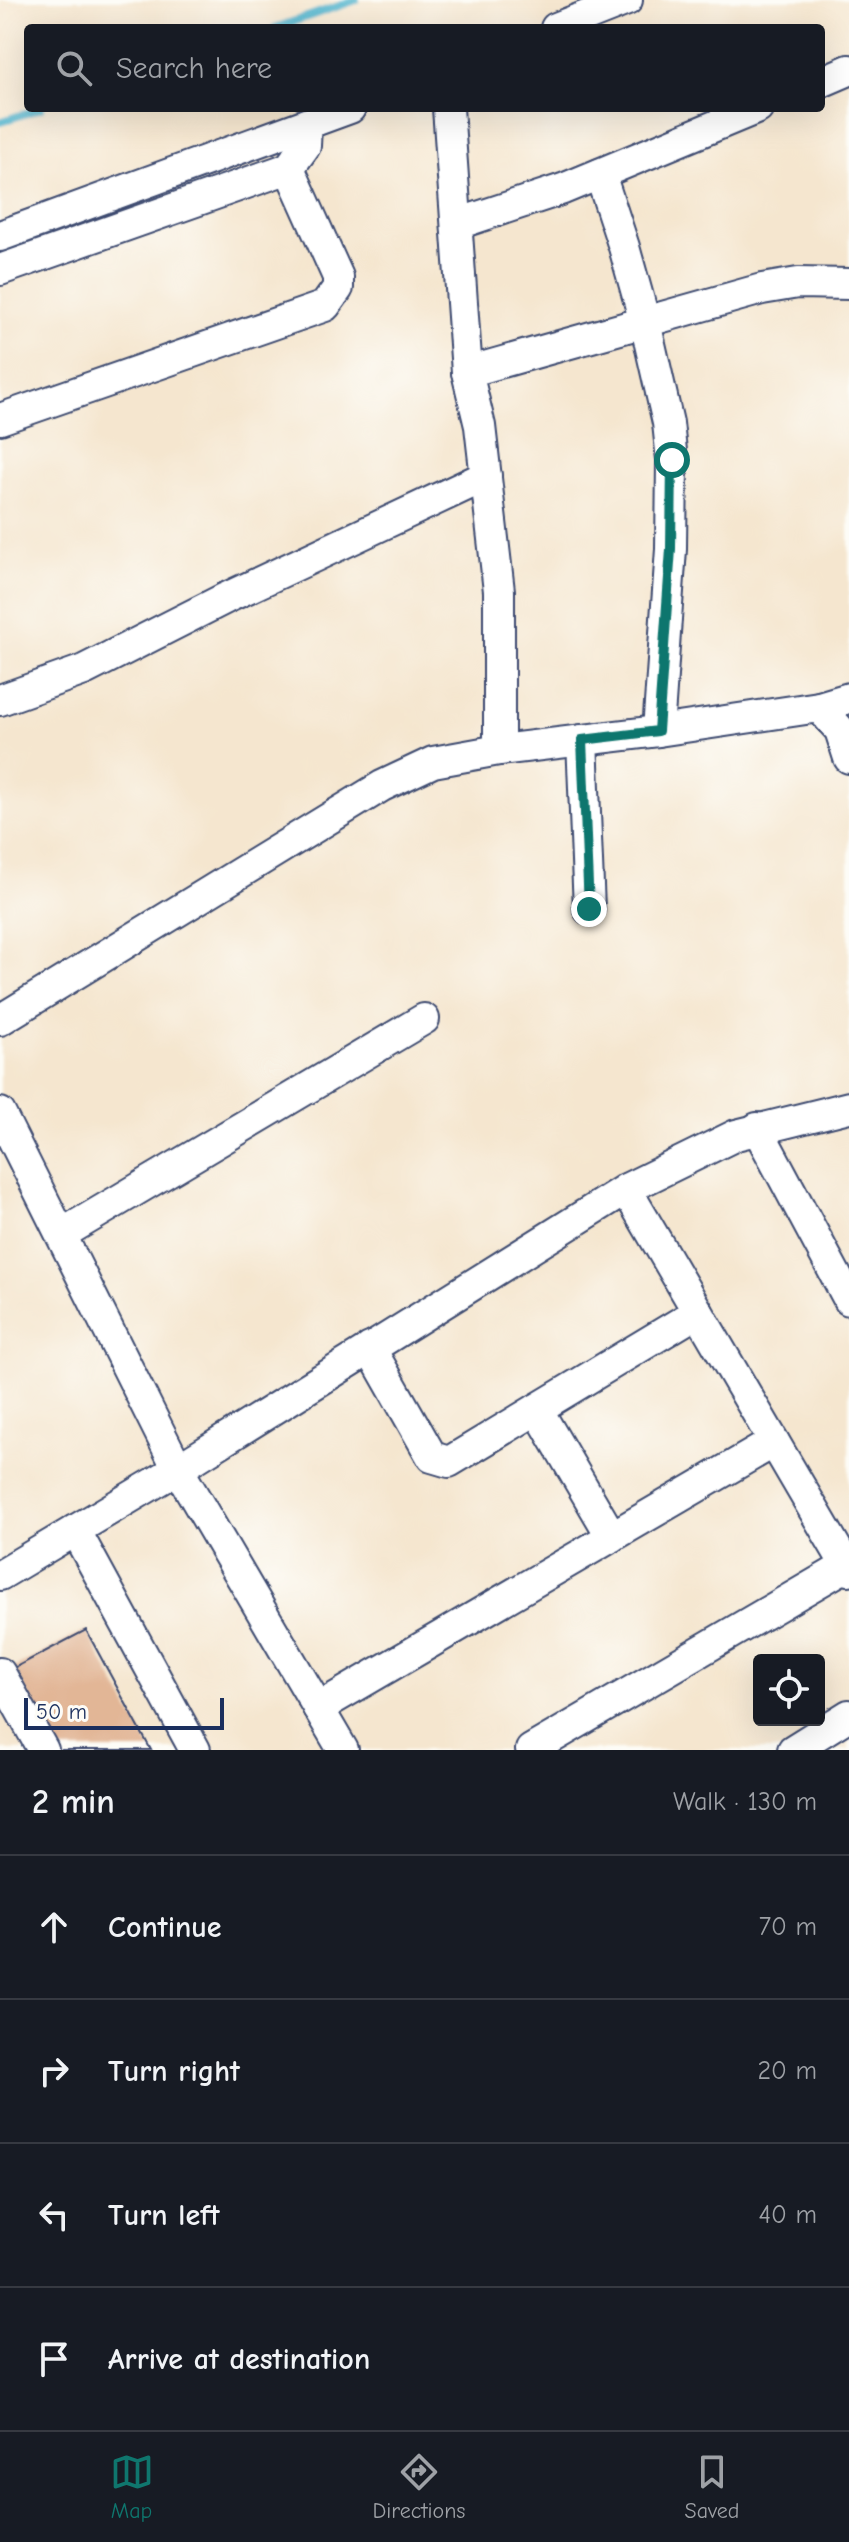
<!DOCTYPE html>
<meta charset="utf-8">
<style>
:root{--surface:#171b24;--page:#242831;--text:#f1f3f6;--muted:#9ea1a6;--line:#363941;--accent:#0f766e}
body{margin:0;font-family:"Comic Neue",sans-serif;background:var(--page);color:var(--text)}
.controls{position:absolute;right:24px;bottom:24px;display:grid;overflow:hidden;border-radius:8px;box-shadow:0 8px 32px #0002}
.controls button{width:72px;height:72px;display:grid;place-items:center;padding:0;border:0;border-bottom:2px solid var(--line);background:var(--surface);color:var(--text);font:40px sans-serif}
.scale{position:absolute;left:24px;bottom:20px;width:200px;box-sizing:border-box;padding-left:8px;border:4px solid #1b2f5e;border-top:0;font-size:22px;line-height:28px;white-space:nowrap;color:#1b2f5e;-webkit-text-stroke:6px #fdfcf7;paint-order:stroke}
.stop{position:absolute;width:24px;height:24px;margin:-18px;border:6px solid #0f766e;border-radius:50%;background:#fff}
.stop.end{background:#0f766e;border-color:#fff;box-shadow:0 2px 8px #0008}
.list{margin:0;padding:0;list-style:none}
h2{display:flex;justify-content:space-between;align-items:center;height:104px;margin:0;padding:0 32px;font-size:34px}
h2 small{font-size:26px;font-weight:400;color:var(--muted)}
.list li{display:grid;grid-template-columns:52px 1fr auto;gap:24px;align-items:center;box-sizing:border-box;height:144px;padding:0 32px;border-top:2px solid var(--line)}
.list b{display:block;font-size:30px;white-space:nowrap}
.list em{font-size:26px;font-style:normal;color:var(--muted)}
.icon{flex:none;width:44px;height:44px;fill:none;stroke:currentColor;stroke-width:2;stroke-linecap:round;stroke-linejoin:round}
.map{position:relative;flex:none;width:849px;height:1750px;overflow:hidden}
.search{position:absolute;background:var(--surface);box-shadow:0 8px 32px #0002;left:24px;right:24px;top:24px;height:88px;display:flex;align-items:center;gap:20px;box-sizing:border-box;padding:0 28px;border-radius:8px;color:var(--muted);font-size:30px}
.sheet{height:680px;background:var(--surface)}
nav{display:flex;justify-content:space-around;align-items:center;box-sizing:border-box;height:112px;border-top:2px solid var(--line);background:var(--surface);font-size:22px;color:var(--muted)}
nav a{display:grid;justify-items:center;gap:4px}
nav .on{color:var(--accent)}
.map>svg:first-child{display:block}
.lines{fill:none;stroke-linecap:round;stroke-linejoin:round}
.stream{stroke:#4db2cc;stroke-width:8}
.building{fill:#e2b696}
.minor-casing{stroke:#3c4a6f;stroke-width:34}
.minor{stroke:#fff;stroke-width:30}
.route{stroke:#0f766e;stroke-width:10}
</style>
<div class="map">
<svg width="849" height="1750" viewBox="0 0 849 1750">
<rect width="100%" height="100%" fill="#fdfcf7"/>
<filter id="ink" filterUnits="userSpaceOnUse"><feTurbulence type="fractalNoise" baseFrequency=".0125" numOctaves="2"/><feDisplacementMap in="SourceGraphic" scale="16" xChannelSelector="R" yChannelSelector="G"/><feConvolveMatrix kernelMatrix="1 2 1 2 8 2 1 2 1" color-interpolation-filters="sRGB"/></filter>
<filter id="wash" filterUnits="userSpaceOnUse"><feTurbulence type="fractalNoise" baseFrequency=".006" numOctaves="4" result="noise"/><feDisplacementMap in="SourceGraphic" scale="32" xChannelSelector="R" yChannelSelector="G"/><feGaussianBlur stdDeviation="1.8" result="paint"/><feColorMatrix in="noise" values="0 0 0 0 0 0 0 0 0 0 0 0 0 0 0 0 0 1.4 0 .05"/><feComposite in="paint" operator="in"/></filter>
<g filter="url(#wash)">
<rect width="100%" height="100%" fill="#f5e6cf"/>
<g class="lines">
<g class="stream">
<path d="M275,28L356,0"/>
<path d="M0,122L41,108"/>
</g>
</g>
<g id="blocks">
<path class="building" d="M86,1630L151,1750H59L14,1668Z"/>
</g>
</g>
<g filter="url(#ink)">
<use href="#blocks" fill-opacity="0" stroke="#3c4a6f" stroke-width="2"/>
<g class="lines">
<defs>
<g id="minor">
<path d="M556,28L627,0"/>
<path d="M821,82L849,70"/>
<path d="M448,108L467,372L480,426L499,591V750"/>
<path d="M600,174L624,247L645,322L668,423L672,460L671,549L658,731"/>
<path d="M457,224L563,189L758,108"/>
<path d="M0,236L350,108"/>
<path d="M0,270L289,168L305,146L306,124"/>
<path d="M467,372L762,289L798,283L849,284"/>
<path d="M0,419L325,306L338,288V277L289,168"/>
<path d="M0,700L84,670L226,598L486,476"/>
<path d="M819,707L849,698"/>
<path d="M582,740L589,909"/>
<path d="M0,1020L382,786L433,762L499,750L658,731L819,707L840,730L849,758"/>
<path d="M0,1113L178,1469L343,1750"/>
<path d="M757,1128L849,1300"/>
<path d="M626,1189L849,1570"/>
<path d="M62,1234L424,1019"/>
<path d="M370,1348L432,1457L449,1462L698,1312"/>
<path d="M537,1409L612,1537"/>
<path d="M75,1530L195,1750"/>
<path d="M0,1575L178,1469L626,1189L736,1135L849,1107"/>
<path d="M0,1673L43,1750"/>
<path d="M318,1708L774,1442"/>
<path d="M531,1750L846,1566"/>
<path d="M793,1750L849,1715"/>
</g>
</defs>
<use href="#minor" class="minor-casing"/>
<use href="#minor" class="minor"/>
</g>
</g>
<g class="lines" filter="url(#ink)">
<path class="route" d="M589,909L582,740L658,731L671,549L672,460"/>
</g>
</svg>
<div class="controls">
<button><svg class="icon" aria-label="locate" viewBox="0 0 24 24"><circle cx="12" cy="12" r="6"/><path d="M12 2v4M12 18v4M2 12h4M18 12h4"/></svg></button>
</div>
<div class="scale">50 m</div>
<div class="stop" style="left:672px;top:460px"></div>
<div class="stop end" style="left:589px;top:909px"></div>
<div class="search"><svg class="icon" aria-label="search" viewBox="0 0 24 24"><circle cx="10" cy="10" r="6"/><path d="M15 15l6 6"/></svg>Search here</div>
</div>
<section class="sheet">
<h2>2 min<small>Walk · 130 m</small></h2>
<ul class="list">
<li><svg class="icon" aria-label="ahead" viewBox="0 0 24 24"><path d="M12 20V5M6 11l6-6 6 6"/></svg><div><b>Continue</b></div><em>70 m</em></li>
<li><svg class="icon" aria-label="right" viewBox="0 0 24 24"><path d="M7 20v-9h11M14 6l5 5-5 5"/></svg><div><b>Turn right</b></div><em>20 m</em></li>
<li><svg class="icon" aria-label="left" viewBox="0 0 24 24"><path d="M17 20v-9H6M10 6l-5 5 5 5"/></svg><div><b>Turn left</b></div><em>40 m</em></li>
<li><svg class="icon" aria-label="arrive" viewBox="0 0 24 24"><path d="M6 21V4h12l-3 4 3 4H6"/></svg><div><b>Arrive at destination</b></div></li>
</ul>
</section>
<nav>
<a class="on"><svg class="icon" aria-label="map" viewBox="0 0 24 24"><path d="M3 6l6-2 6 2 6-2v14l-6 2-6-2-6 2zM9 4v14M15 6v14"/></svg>Map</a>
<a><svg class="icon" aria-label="directions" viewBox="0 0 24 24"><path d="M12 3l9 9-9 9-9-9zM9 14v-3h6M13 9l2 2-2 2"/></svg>Directions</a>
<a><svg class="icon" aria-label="saved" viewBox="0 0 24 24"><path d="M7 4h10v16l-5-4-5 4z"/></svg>Saved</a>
</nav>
